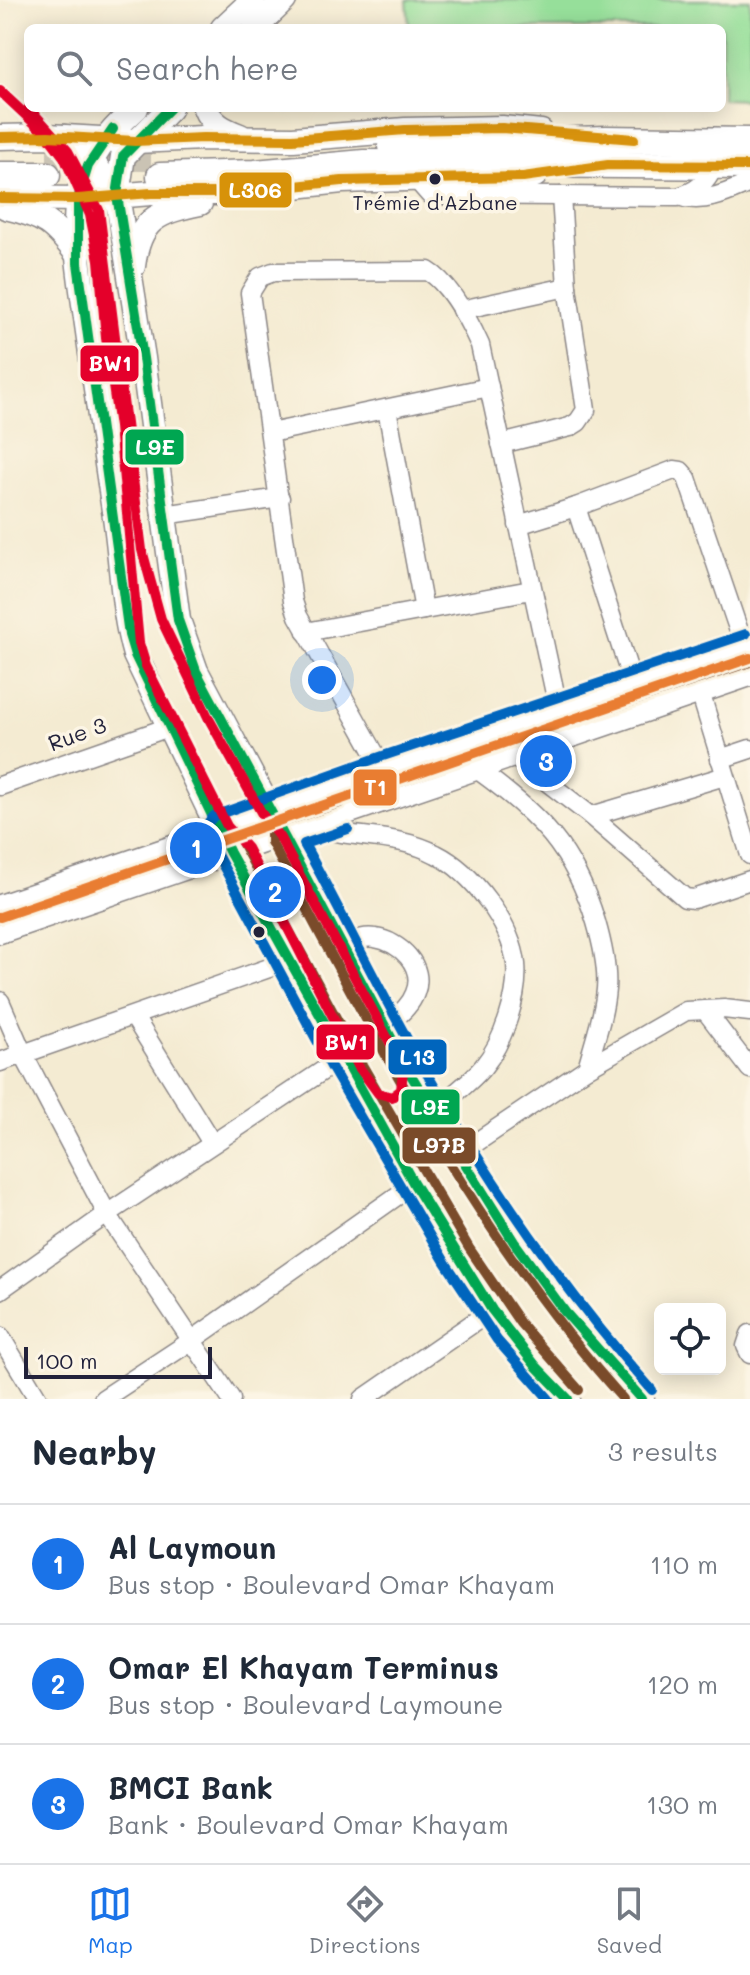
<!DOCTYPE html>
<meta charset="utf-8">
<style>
:root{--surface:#fff;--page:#f2f2f3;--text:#1f2937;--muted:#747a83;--line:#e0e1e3;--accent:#1a73e8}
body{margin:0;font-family:Mali,sans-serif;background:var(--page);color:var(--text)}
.controls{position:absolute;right:24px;bottom:24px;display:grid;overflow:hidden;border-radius:12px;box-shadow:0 4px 20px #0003}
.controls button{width:72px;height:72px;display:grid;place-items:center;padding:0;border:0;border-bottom:2px solid var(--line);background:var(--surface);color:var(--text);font:40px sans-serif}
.scale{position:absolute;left:24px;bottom:20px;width:188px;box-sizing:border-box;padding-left:8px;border:4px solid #22223b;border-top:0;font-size:22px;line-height:28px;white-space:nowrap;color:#22223b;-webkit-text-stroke:6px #fcf5e5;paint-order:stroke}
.you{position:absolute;left:322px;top:680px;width:28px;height:28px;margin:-20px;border:6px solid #fff;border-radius:50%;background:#1a73e8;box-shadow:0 0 0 12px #1a73e833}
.badge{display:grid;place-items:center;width:52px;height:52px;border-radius:50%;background:var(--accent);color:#fff;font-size:26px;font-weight:700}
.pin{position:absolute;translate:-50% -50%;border:4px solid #fff;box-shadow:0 2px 8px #0006}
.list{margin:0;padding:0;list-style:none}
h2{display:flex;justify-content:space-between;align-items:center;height:104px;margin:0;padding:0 32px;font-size:34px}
h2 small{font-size:26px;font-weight:400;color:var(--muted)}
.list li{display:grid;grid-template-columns:52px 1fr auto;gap:24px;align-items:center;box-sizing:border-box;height:120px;padding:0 32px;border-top:2px solid var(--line)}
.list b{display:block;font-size:30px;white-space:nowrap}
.list p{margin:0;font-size:26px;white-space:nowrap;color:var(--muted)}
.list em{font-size:26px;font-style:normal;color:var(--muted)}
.icon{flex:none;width:44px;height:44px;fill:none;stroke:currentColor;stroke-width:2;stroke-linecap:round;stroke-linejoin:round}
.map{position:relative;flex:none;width:750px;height:1399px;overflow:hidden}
.search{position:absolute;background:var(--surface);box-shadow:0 4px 20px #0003;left:24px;right:24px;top:24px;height:88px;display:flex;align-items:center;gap:20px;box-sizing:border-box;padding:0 28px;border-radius:12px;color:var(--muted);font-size:30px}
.sheet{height:464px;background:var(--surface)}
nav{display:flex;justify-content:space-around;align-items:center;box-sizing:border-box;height:112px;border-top:2px solid var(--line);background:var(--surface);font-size:22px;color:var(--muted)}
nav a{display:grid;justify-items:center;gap:4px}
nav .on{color:var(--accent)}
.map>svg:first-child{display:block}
.green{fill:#96df9a;stroke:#5c806a;stroke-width:2}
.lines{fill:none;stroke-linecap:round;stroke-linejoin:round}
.highway-tunnel{stroke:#cac3b4;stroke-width:26;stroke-dasharray:26 13;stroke-linecap:butt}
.minor-casing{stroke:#8b8686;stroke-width:21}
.major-casing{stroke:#8b8686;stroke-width:27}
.highway-casing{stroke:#8b8686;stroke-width:29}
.minor{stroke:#fff;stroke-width:18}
.major{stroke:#fff;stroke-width:24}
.highway{stroke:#fff;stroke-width:26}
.bus-1-casing{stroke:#fcf5e5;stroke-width:16}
.bus-2-casing{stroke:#fcf5e5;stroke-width:16}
.bus-3-casing{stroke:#fcf5e5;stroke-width:16}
.bus-4-casing{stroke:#fcf5e5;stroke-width:16}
.bus-5-casing{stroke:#fcf5e5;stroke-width:16}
.bus-1{stroke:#00a651;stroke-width:10}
.bus-2{stroke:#7a4b2a;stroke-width:10}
.bus-3{stroke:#0065bd;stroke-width:10}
.bus-4{stroke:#e4002b;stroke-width:10}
.bus-5{stroke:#d79209;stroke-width:10}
.tram-1-casing{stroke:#fcf5e5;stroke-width:16}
.tram-1{stroke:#e97d31;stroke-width:10}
.bus-dot{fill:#22223b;stroke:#fcf5e5;stroke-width:3}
.labels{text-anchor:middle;stroke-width:7;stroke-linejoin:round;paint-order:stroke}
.bus-label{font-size:20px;fill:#22223b;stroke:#fcf5e5}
.street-label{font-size:22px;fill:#22223b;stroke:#fcf5e5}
.line-badge{stroke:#fcf5e5;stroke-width:3}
.badge-label{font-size:22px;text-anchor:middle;font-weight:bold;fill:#fff}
</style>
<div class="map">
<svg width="750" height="1399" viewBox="0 0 750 1399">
<rect width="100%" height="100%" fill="#fcf5e5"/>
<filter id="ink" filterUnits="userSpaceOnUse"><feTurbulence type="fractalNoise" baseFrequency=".0125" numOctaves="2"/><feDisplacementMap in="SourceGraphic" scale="16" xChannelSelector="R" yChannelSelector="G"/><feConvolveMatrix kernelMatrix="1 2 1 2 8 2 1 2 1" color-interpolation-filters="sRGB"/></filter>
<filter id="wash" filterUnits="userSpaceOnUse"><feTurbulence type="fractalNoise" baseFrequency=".006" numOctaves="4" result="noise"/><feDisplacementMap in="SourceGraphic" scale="32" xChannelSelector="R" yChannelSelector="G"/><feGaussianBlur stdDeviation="1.8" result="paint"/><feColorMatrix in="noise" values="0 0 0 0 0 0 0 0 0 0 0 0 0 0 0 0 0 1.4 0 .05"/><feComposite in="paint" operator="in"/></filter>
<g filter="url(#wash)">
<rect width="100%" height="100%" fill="#f4ebd2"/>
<path class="green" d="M407,0H750V100L722,99V28H409Z"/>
</g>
<g filter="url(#ink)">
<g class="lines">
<path class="highway-tunnel" d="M47,157L160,158"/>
<defs>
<g id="minor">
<path d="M416,179L430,195L678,197C697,191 706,184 714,166"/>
<path d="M685,198C710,202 728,192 750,183"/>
<path d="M461,310L567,287"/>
<path d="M387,409L424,610"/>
<path d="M270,433L489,387"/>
<path d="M501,444L570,427L578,422L586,410L567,287L561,196"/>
<path d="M576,507L634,687"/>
<path d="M164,515L280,498"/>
<path d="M518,525L576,507L674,470L681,471L687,478L745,649"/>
<path d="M306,632L531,590"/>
<path d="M701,695L750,855"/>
<path d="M516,758L591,816L685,898L694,899L750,880"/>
<path d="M720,759L750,749"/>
<path d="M384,770L298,616L293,601L250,293L260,277L273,272L428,271C450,284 470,323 480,345L559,712"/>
<path d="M478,770C539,814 574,849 596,922C602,943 608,968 606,989C604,1016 594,1042 587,1068"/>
<path d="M0,786L169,727"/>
<path d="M591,816L725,776"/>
<path d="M312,827C352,839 399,834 436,854C472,872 511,923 516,964C519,995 503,1043 483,1067C469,1084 450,1097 433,1111"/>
<path d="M0,904L750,647"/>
<path d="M0,934L750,677"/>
<path d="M343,945C354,941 363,936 375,938C399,941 426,966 415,993C410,1007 396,1017 386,1027"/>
<path d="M0,1001L23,1054L107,1214L231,1399"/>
<path d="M705,1010L750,1069"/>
<path d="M134,1017L212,1143"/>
<path d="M0,1062L289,961"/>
<path d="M459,1154L587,1068L686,1011L724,1009L750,1012"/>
<path d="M0,1290L107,1214L342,1058"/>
<path d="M750,1334L746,1346L750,1354"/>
<path d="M0,1336L38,1399"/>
<path d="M103,1399L191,1341L414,1184"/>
<path d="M363,1399L492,1310"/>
</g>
<g id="major">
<path d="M223,28L253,0"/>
<path d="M255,28L284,0"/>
<path d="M136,108C108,133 85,160 78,198C72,234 82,288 87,325C96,389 105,453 115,517C122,563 122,610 135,655L230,853L414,1184L492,1310L536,1366L568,1399"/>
<path d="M205,108C211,124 225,130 240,136"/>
<path d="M0,137L48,136L135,141L203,138L293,139L405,130L502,128L541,132"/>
<path d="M64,137L91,160L117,195L143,358L178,620L196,671L411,1075L459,1154L514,1242L565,1312L642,1399"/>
<path d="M117,195L123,156L170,108"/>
<path d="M0,198L78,199L151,193H231L342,181L535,175"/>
<path d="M6,207C45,216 54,224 78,255"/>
<path d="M133,266C139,219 157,212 200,203"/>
</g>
<g id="highway">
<path d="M391,146L606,139L750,141"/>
<path d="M0,175H47"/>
<path d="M160,176L255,173L364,163L750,166"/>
</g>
</defs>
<use href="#minor" class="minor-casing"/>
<use href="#major" class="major-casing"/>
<use href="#highway" class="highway-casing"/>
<use href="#minor" class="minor"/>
<use href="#major" class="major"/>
<use href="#highway" class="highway"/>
<defs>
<g id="bus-1">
<path d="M170,108L123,156L117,195L143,358L178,620L196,671L411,1075L459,1154L514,1242L565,1312L642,1399"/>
<path d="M113,129L88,166L78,199V263L129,635L135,655L230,853L414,1184L492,1310L536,1366L568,1399"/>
</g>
<g id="bus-2">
<path d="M340,803L277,824L271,831V842C375,1037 474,1233 623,1399"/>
<path d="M579,1390L520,1323L469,1248L354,1051L239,837L389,783L750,662"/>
</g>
<g id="bus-3">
<path d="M348,829L304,844C342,913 376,984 415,1053C483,1173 560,1287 652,1390"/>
<path d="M549,1399L497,1340L445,1262L330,1065L207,836L206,825L214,816L380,757L746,634"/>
</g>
<path id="bus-4" d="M0,91L48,136L64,157L90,215L99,260L106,338L119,427L139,643L146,666L227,826L247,848L358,1066L378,1093L392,1097L401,1090L403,1071L395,1052L280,838L262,814L209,719L161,619L142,550L99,210L68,151L29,108"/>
<g id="bus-5">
<path d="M0,137L48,136L135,141L203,138L293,139L405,130L502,128L634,139"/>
<path d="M0,198L78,199L151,193H229L342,181L523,177L608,165L750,166"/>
</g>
</defs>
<use href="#bus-1" class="bus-1-casing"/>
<use href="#bus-2" class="bus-2-casing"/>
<use href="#bus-3" class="bus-3-casing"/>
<use href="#bus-4" class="bus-4-casing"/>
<use href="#bus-5" class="bus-5-casing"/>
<use href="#bus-1" class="bus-1"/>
<use href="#bus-2" class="bus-2"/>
<use href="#bus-3" class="bus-3"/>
<use href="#bus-4" class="bus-4"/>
<use href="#bus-5" class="bus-5"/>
<defs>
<path id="tram-1" d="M0,917L750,658"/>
</defs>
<use href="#tram-1" class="tram-1-casing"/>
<use href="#tram-1" class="tram-1"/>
</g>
</g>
<g class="bus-dot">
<circle cx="435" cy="179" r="7"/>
<circle cx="259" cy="932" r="7"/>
</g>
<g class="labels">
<g class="bus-label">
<text x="435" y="210">Trémie d'Azbane</text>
</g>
<g class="street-label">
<text transform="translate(77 734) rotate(-20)" y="8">Rue 3</text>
</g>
</g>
<g class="line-badge">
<rect x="218" y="171" width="75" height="38" rx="8" fill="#d79209"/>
<rect x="79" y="344" width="61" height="39" rx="8" fill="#e4002b"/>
<rect x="124" y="428" width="61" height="38" rx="8" fill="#00a651"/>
<rect x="352" y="768" width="46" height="39" rx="8" fill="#e97d31"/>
<rect x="315" y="1023" width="61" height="38" rx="8" fill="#e4002b"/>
<rect x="387" y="1038" width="61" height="38" rx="8" fill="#0065bd"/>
<rect x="400" y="1088" width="61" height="38" rx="8" fill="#00a651"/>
<rect x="401" y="1126" width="76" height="39" rx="8" fill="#7a4b2a"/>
</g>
<g class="badge-label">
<text x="255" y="198">L306</text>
<text x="110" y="371">BW1</text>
<text x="155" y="455">L9E</text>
<text x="375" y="795">T1</text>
<text x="346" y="1050">BW1</text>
<text x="417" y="1065">L13</text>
<text x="430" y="1115">L9E</text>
<text x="439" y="1153">L97B</text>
</g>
</svg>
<div class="controls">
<button><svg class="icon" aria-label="locate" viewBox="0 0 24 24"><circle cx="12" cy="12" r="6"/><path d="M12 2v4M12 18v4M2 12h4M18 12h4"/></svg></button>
</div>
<div class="scale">100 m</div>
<div class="you"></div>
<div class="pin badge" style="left:196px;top:848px">1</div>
<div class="pin badge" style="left:275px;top:892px">2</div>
<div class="pin badge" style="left:546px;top:761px">3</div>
<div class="search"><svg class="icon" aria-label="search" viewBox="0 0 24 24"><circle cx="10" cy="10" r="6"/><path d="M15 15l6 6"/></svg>Search here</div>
</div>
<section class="sheet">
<h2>Nearby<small>3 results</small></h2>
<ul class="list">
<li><span class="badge">1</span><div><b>Al Laymoun</b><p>Bus stop · Boulevard Omar Khayam</p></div><em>110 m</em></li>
<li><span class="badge">2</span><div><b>Omar El Khayam Terminus</b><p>Bus stop · Boulevard Laymoune</p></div><em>120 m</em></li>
<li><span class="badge">3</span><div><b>BMCI Bank</b><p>Bank · Boulevard Omar Khayam</p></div><em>130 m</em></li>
</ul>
</section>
<nav>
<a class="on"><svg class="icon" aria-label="map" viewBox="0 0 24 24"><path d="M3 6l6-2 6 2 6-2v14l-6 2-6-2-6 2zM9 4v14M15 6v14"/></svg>Map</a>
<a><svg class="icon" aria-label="directions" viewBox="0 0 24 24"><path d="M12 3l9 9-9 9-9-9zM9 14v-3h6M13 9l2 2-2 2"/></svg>Directions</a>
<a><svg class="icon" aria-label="saved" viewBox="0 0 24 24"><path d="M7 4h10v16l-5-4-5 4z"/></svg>Saved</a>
</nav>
